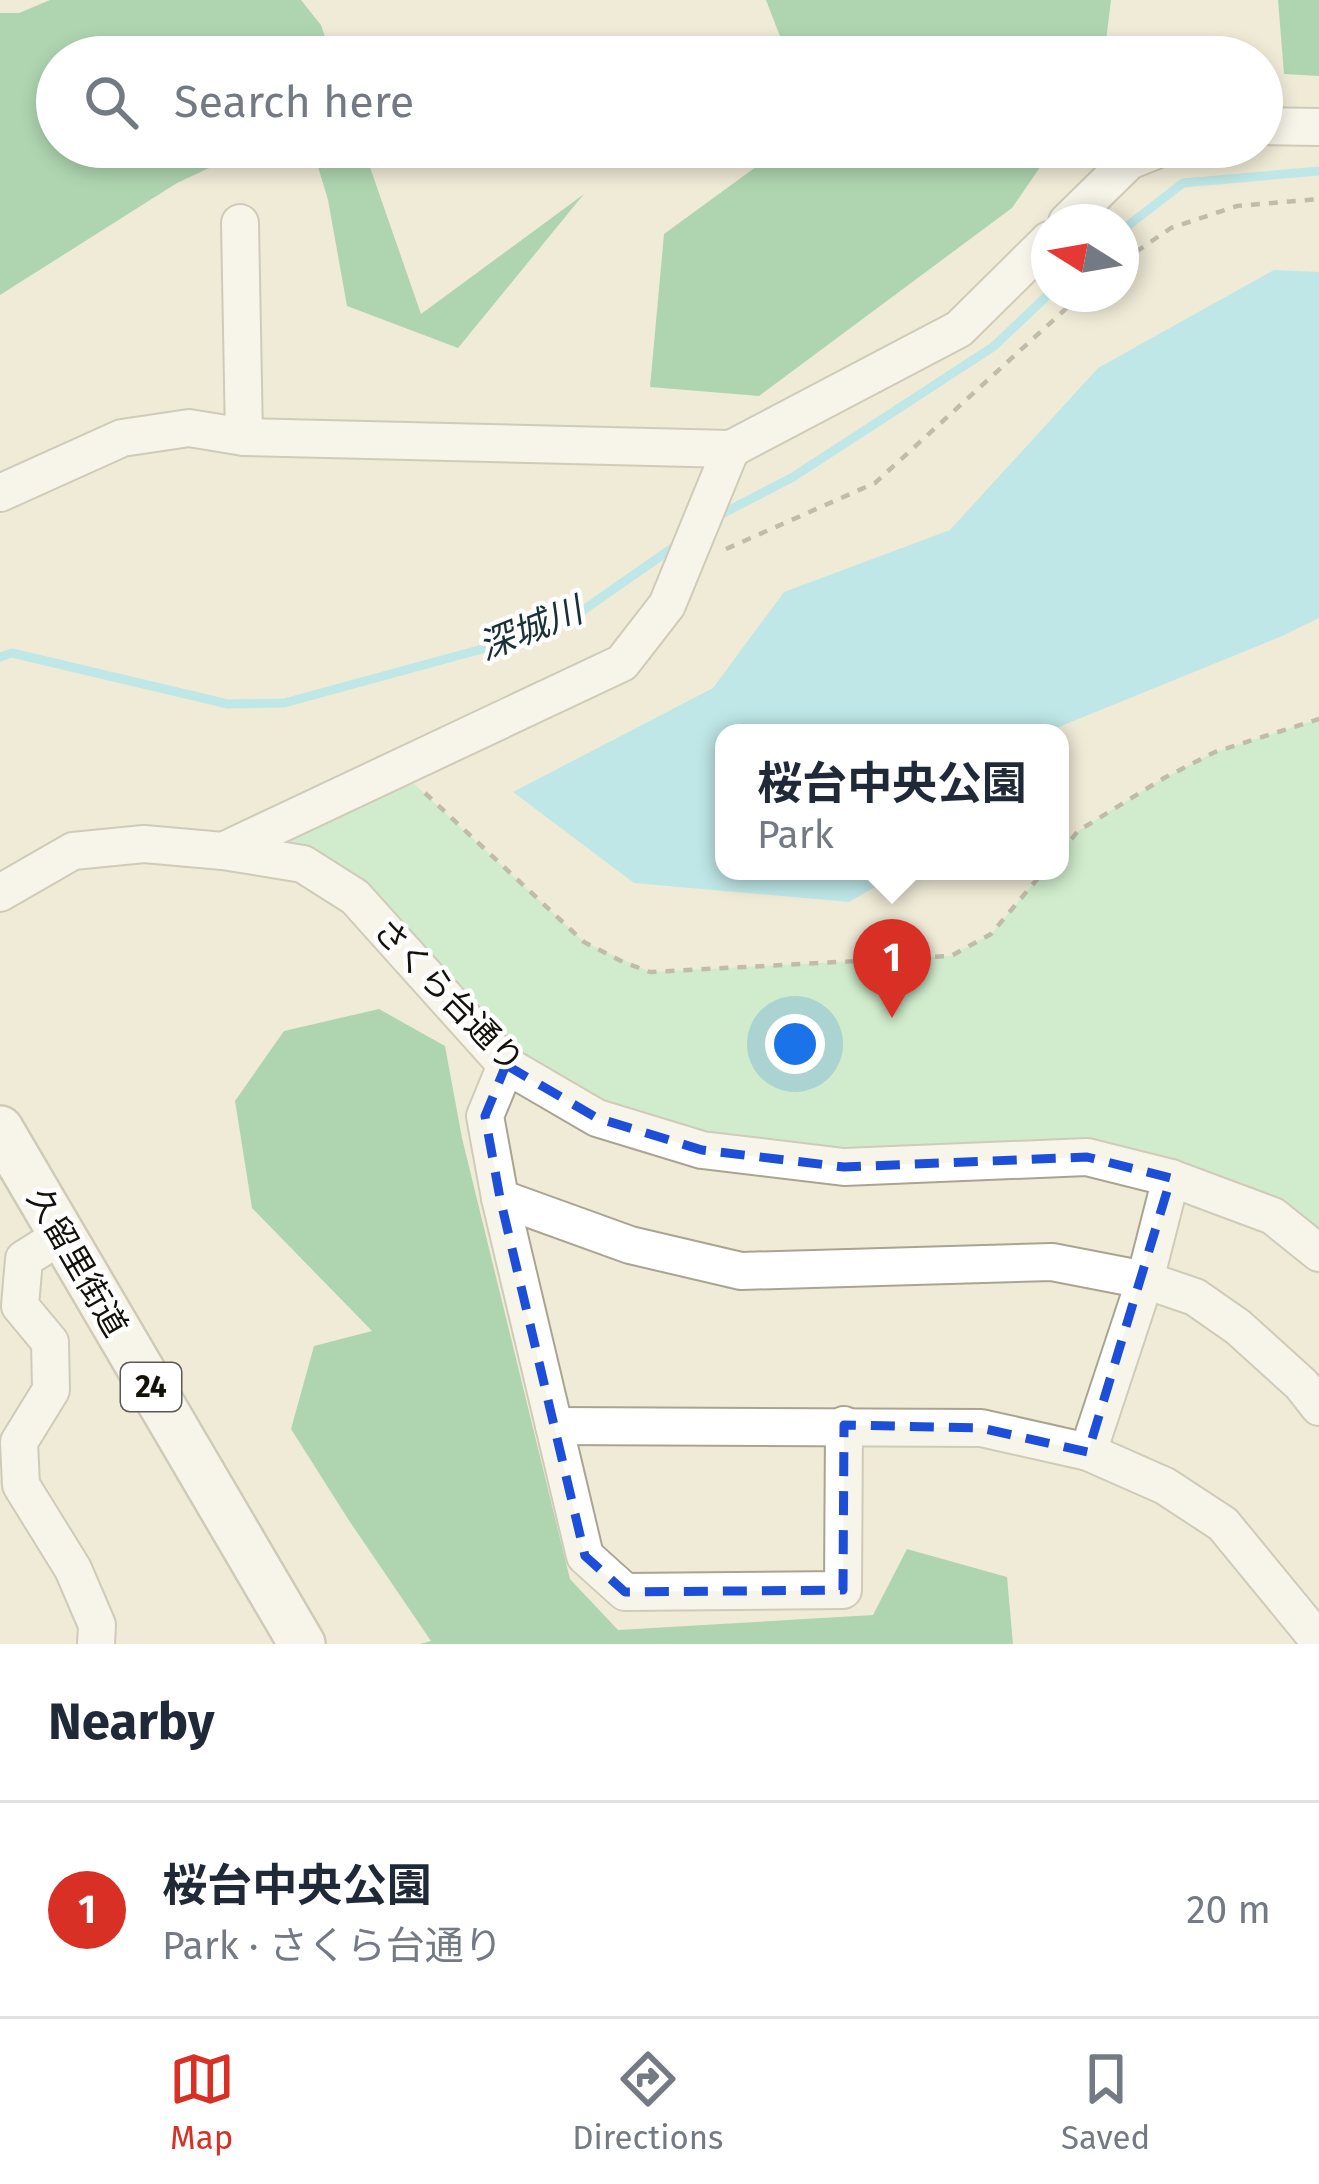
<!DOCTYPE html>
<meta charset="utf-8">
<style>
:root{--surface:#fff;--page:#f6f6f7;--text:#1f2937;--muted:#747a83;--line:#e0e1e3;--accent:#d93025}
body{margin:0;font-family:"Fira Sans","Noto Sans JP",sans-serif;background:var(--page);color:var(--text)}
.compass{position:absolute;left:1031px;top:204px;width:108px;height:108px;border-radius:50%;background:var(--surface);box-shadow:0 6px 18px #0003;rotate:281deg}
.you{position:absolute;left:795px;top:1044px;width:42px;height:42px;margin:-30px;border:9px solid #fff;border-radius:50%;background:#1a73e8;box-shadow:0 0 0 18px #1a73e833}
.badge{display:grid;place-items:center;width:78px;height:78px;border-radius:50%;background:var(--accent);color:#fff;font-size:39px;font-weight:700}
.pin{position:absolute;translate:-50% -99px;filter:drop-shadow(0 3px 6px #0008)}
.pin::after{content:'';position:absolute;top:63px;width:42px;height:36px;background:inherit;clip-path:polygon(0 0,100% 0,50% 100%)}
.popup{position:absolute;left:715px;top:724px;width:354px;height:156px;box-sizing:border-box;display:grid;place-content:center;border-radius:24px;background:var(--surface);filter:drop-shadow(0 3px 9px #0005);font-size:39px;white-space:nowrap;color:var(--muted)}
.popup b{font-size:45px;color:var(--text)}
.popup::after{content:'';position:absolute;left:50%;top:100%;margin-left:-24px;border:24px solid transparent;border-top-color:var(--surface)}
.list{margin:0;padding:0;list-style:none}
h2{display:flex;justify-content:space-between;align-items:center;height:156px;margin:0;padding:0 48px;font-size:51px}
h2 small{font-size:39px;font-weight:400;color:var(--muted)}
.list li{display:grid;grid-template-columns:78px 1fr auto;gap:36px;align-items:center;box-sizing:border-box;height:216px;padding:0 48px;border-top:3px solid var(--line)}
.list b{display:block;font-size:45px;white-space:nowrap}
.list p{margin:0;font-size:39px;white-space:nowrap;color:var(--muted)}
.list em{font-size:39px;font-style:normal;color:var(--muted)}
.icon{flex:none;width:66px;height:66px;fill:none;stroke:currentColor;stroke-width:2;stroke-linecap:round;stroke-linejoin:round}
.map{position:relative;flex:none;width:1319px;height:1644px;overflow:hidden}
.search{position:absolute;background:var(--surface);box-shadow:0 6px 18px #0003;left:36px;right:36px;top:36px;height:132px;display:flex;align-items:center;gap:30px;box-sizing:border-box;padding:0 42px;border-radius:66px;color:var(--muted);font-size:45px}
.sheet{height:372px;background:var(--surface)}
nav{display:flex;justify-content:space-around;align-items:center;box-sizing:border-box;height:168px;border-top:3px solid var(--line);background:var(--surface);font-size:33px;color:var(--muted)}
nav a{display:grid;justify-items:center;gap:6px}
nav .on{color:var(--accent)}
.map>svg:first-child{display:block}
.green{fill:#a8eebe}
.forest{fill:#61bb82}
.water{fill:#83e2fb}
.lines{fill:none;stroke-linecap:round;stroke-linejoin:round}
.stream{stroke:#83e2fb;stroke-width:9}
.minor-casing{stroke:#a9a492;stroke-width:40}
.major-casing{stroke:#a9a492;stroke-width:50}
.path{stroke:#868275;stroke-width:4.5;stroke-dasharray:9 9;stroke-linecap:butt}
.minor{stroke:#fff;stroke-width:36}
.major{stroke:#fff;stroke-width:45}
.marked{fill:none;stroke:#1d4ed8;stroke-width:9;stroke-dasharray:24 15;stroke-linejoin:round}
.labels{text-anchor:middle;stroke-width:9;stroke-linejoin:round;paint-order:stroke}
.shield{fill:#fff;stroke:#5a5854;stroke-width:3}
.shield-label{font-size:30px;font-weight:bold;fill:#13110a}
.street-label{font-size:33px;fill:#13110a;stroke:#fff}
.water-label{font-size:36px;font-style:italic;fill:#1a3037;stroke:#fff}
</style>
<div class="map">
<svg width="1319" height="1644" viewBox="0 0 1319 1644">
<rect width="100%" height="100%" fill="#f0ebd7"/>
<path class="green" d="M1319,719V1253L1171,1178L702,1150L506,1065L355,897L223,851L398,769L584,942L650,972L951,956L991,934L1044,871H1060V853L1078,831L1164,778L1215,752Z"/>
<g class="forest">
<path d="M50,0H301L321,25L332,57H57V147H254L177,183L0,295V13H19Z"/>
<path d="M766,0H1111L1104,57H788Z"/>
<path d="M1278,0H1319V76L1284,74Z"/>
<path d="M312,147H363L421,314L584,194L458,348L347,306L328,200Z"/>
<path d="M783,147H1054L1012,208L759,396L650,387L664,234Z"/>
<path d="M379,1009L445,1046L462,1138L570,1579L618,1630L873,1615L907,1549L1007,1577L1013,1644H420L431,1641L348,1519L291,1429L314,1346L372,1331L252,1208L235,1101L284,1031Z"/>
</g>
<path class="water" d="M1274,270L1319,272V618L1280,637L1044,733H724V871H903L849,902L634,883L513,792L713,688L784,592L950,530L1098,368Z"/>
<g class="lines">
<g class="stream">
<path d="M1121,231L1183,183L1319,171"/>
<path d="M716,517L793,477L993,347L1049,294"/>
<path d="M0,657L12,653L228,704L284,703L497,645L572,618L678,544"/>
</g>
<defs>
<g id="minor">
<path d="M1262,126L1319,127"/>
<path d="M1067,222L1129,161L1164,147"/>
<path d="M240,223L244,437"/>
<path d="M0,493L122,438L189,428L244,437L731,449L959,329L1049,240"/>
<path d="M223,851L622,663L667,605L731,449"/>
<path d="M0,893L73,851L144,844L223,851L303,864L355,897L506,1065L597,1118L702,1150L844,1167L1087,1157L1171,1178L1273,1216L1319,1253"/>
<path d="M506,1065L485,1116L500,1198L585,1556L625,1592L843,1590L844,1425"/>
<path d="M500,1198L630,1245L741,1271L1052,1262L1145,1280L1195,1297L1238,1327L1301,1384L1319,1407"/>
<path d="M62,1235L24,1259L20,1306L50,1342L51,1390L19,1442L21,1485L73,1569L97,1625L96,1644"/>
<path d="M554,1426L981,1428L1088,1452L1165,1486L1223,1524L1319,1641"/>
<path d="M1088,1452L1145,1280L1171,1178"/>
</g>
<path id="major" d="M0,1129L302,1644"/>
</defs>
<use href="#minor" class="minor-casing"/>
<use href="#major" class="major-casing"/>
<g class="path">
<path d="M1121,262L1171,228L1237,206L1319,199"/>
<path d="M726,549L875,483L1082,294"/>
<path d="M425,793L584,942L623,962L650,972L951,956L991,934L1044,871"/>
<path d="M1060,853L1078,831L1164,778L1215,752L1319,719"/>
</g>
<use href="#minor" class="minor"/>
<use href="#major" class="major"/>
</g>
<path d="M0 0H1319V1644H0ZM506,1065L597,1118L702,1150L844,1167L1087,1157L1171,1178L1088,1452L981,1428L844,1425L843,1590L625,1592L585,1556L500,1198L485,1116Z" fill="#f0ebd7" fill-opacity=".55" fill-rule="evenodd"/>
<path class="marked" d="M506,1065L597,1118L702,1150L844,1167L1087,1157L1171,1178L1088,1452L981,1428L844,1425L843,1590L625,1592L585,1556L500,1198L485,1116Z"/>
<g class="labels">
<rect class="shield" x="121" y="1363" width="60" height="48" rx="9"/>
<g class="shield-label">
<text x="151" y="1397">24</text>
</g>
<g class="street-label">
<text transform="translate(449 995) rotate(46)" y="12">さくら台通り</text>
<text transform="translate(78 1262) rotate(60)" y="12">久留里街道</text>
</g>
<g class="water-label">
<text transform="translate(530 628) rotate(-22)" y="13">深城川</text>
</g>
</g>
</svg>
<svg class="compass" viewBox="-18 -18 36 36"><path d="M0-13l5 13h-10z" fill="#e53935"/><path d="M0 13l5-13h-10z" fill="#747a83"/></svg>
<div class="you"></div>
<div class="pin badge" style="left:892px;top:1018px">1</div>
<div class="popup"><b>桜台中央公園</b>Park</div>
<div class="search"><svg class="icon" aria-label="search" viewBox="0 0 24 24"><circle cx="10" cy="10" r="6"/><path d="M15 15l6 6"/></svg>Search here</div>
</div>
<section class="sheet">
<h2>Nearby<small></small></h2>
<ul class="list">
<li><span class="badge">1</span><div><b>桜台中央公園</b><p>Park · さくら台通り</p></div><em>20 m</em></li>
</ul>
</section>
<nav>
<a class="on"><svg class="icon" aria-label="map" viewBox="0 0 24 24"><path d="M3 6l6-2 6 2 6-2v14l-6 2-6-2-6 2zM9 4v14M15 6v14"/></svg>Map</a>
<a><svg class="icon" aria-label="directions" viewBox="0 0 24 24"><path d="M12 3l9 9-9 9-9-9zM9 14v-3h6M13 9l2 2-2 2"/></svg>Directions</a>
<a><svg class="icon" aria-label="saved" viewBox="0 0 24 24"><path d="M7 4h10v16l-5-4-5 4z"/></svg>Saved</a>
</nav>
